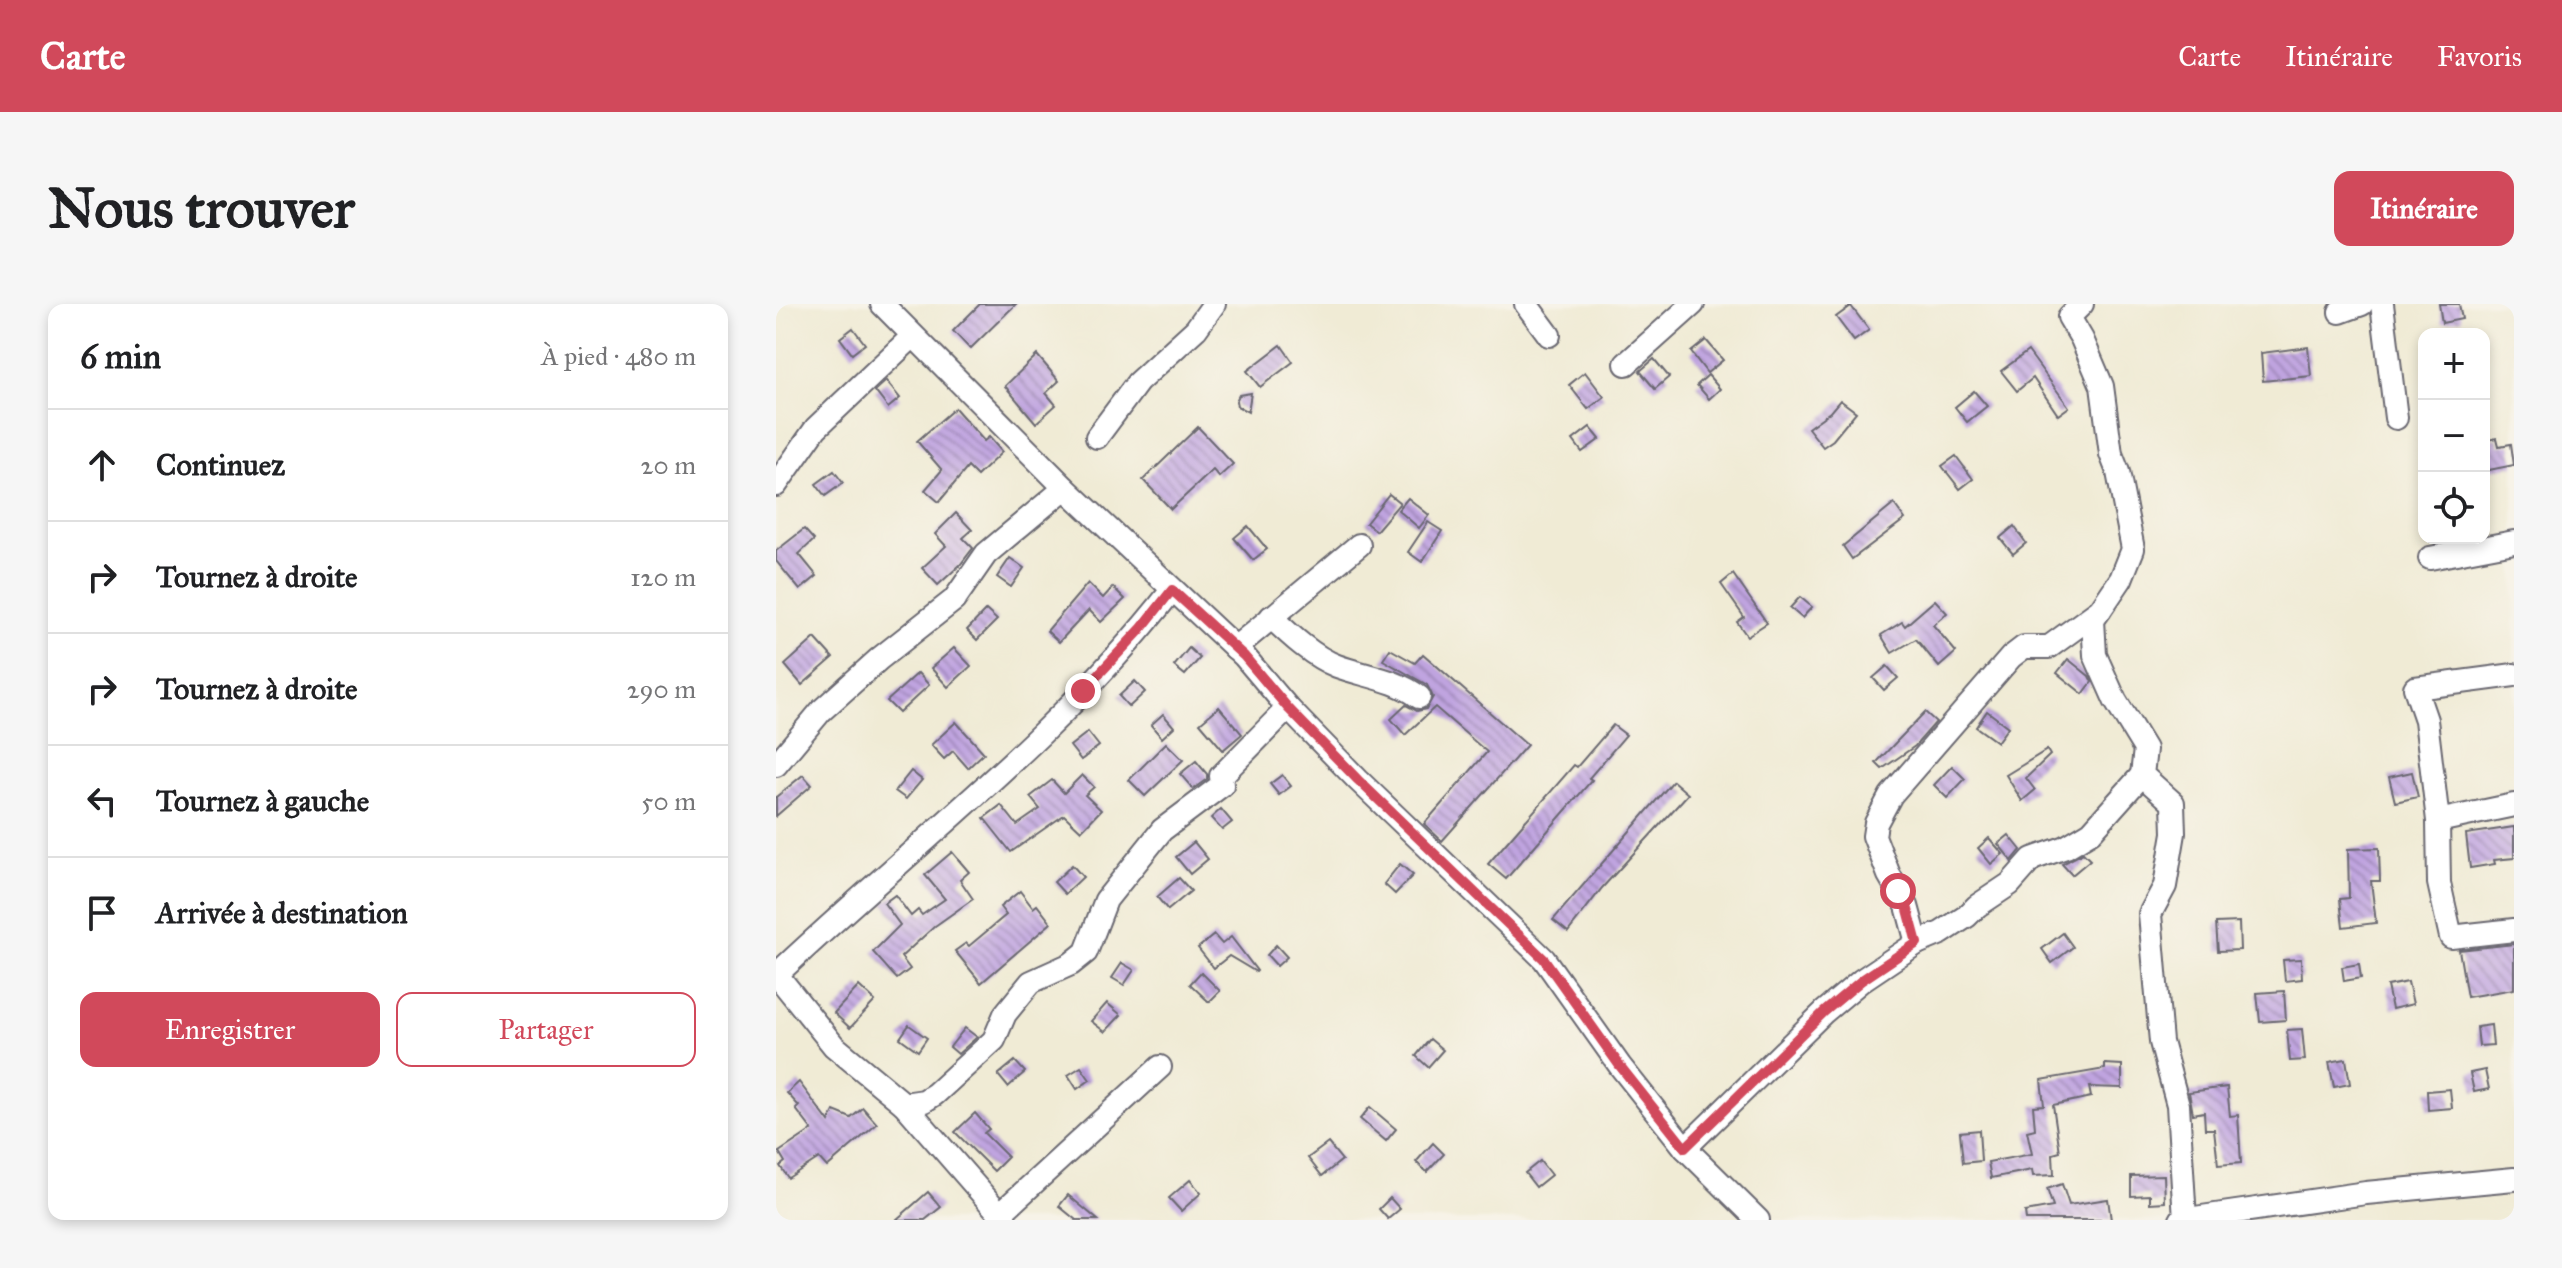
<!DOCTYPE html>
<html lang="fr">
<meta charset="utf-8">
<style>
:root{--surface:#fff;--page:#f6f6f6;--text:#202124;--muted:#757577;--line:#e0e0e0;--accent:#d1495b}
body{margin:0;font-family:"IM FELL Great Primer",serif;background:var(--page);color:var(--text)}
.controls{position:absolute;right:24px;top:24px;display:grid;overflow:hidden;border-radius:16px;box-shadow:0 4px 12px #0003}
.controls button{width:72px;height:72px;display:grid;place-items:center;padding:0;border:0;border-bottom:2px solid var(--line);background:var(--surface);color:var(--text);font:40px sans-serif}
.stop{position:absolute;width:24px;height:24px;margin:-18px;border:6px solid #d1495b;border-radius:50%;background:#fff}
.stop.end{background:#d1495b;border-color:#fff;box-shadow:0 2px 8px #0008}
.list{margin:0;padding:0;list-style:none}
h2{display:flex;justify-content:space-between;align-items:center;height:104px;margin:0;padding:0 32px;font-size:34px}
h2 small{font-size:26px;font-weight:400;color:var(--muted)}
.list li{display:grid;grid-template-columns:52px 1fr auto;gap:24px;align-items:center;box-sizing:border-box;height:112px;padding:0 32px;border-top:2px solid var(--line)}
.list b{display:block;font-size:30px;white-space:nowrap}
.list em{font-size:26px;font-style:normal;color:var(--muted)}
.actions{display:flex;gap:16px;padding:24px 32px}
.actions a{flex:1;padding:18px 0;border:2px solid var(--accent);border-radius:16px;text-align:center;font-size:28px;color:var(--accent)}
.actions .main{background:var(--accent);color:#fff}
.icon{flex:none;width:44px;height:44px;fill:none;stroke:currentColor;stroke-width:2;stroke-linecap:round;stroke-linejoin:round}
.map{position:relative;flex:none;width:1738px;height:916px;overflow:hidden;border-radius:16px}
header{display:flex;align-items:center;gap:48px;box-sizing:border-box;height:112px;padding:0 40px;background:var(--accent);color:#fff}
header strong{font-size:38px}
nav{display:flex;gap:44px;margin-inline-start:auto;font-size:28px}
.intro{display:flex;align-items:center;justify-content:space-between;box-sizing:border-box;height:192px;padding:0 48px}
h1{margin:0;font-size:56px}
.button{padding:20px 36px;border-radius:16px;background:var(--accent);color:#fff;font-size:28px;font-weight:700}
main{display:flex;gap:48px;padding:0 48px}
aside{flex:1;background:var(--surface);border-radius:16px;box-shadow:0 4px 12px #0003}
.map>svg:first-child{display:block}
.building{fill:url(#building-back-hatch)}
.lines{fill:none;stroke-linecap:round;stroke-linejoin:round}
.minor-casing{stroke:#6a6871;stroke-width:26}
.minor{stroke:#fff;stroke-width:22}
.route{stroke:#d1495b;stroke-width:10}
</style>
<header>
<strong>Carte</strong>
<nav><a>Carte</a><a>Itinéraire</a><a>Favoris</a></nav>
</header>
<div class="intro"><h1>Nous trouver</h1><a class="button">Itinéraire</a></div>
<main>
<aside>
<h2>6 min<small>À pied · 480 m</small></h2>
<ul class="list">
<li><svg class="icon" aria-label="ahead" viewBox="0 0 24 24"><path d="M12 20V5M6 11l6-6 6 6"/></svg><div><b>Continuez</b></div><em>20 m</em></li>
<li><svg class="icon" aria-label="right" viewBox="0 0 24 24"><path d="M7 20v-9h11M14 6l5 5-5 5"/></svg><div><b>Tournez à droite</b></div><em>120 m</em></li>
<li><svg class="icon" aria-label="right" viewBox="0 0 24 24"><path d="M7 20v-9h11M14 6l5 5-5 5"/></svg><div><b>Tournez à droite</b></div><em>290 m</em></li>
<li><svg class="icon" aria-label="left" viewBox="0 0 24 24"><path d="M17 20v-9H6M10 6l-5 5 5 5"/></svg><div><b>Tournez à gauche</b></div><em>50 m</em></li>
<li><svg class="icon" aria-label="arrive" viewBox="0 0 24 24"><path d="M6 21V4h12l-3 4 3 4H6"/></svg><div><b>Arrivée à destination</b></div></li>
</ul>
<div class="actions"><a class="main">Enregistrer</a><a>Partager</a></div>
</aside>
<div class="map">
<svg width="1738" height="916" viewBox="0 0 1738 916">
<defs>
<pattern id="building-back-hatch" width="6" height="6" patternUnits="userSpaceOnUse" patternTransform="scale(2)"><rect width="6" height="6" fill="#c0a4e0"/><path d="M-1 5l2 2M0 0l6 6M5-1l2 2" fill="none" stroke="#9c85b7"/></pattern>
</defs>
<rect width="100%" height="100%" fill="#f7f3e8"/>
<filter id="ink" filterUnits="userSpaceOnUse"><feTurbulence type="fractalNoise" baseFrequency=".0125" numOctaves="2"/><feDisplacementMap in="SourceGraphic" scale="16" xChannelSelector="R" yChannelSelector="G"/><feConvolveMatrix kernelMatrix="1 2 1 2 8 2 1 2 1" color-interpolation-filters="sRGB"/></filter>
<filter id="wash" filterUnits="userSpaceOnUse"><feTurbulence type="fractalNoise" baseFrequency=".006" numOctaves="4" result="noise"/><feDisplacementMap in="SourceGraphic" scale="32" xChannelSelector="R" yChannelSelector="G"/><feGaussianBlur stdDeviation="1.8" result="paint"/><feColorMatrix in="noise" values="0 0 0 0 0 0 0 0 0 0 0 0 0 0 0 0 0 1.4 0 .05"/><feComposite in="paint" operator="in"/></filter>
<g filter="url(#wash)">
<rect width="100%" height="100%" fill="#f0ebd5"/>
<g id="blocks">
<g class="building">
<path d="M204,0H240L194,45L177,27Z"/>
<path d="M1663,0H1683L1686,15L1666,19Z"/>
<path d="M1075,2L1093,26L1078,37L1060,13Z"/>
<path d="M77,24L89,40L76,50L64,34Z"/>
<path d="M930,36L947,56L931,69L915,48Z"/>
<path d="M505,41L517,58L484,83L471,67Z"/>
<path d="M1532,43L1535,72L1487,77L1485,49Z"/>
<path d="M1252,47L1293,103L1282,111L1257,74L1241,87L1225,67Z"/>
<path d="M261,51L283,77L270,89L280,101L260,119L229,82Z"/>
<path d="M878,55L893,73L879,85L864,67Z"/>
<path d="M809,68L828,93L812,105L793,81Z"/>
<path d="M932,71L944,85L933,95L921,81Z"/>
<path d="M110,77L124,94L112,104L99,87Z"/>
<path d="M1198,87L1211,102L1191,118L1179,103Z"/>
<path d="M475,89L472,108L461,102L460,97L463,91Z"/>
<path d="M1064,96L1080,108L1057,136L1047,143L1032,124L1054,108Z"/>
<path d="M179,104L208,137L213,133L226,148L201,172L192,163L163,198L149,186L166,166L141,137Z"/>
<path d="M422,123L457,160L443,173L437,166L395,205L367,176Z"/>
<path d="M814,123L824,135L806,148L797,136Z"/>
<path d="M1721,134L1723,142L1735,140L1738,161L1708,167V137Z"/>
<path d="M1180,152L1197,175L1184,185L1166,162Z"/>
<path d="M58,167L67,179L49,192L40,180Z"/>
<path d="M613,190L624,199L600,227L590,219Z"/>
<path d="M632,194L653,211L643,224L622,206Z"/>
<path d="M1118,200L1129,215L1076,255L1067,242Z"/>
<path d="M180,209L196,226L187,234L197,244L184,261L162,281L146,264L170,242L159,230Z"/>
<path d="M652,218L666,227L646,258L632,248Z"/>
<path d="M472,222L491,245L477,256L458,234Z"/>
<path d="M1238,222L1250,239L1237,250L1224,234Z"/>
<path d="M28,225L38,236L23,250L41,272L24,286L0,257V247Z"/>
<path d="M234,254L248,264L235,283L221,273Z"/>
<path d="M957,270L991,319L971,332L961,318L968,313L945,280Z"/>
<path d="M312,279L327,294L337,283L349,295L325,318L313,306L283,338L271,327Z"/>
<path d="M1024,293L1036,303L1026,314L1014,304Z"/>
<path d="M1159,296L1171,309L1157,321L1180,348L1163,363L1140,335L1116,349L1105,331L1126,318L1129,322Z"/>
<path d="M210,306L221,316L201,336L191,326Z"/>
<path d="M39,334L57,354L26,381L9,361Z"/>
<path d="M178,344L195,362L172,383L155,364Z"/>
<path d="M413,344L424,354L409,371L398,362Z"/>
<path d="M614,345L639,359L647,350L751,441L666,537L648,520L711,448L659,403L629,431L615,415L630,401L641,407L650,405L657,393L651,381L607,356Z"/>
<path d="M1292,355L1313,372L1316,378L1307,390L1281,369Z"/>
<path d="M1111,362L1122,374L1108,386L1097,374Z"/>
<path d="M142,369L153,381L123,409L111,397Z"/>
<path d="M359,377L369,388L353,403L343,392Z"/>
<path d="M443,403L466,430L447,446L424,419Z"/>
<path d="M1211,407L1232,423L1221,438L1200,423Z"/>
<path d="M1149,408L1160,418L1139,442L1106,465L1100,459Z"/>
<path d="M387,410L398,423L386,434L375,421Z"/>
<path d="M180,418L208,449L192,464L177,447L168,455L155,441Z"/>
<path d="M837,421L850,431L813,474L816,476L730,575L712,560L798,461L801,463Z"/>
<path d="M312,428L323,442L305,456L294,442Z"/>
<path d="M390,439L407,456L369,492L353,476Z"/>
<path d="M1271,446L1274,451L1250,474L1259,486L1246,497L1230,471Z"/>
<path d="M420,457L431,470V475L417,485L404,470Z"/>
<path d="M1176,462L1189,475L1171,494L1158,481Z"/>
<path d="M135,467L146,476L130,495L119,487Z"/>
<path d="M1636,468L1642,493L1619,498L1613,473Z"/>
<path d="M27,471L36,481L0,512V493Z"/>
<path d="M306,471L318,483L309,491L325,506L305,527L288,511L235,548L208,514L225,501L241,521L264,505L254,493L276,476L288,489Z"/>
<path d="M506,471L515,482L503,491L494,480Z"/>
<path d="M897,477L912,490L826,584L792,628L777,616Z"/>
<path d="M445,505L456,518L446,526L435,514Z"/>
<path d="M1738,523V554L1718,556L1719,560L1694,564L1690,530Z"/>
<path d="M1233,531L1245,546L1236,557L1222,540Z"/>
<path d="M1213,534L1227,550L1215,560L1202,544Z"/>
<path d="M418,538L432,555L414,570L400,553Z"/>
<path d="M1603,544L1604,577H1595L1600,619L1567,623L1564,595L1573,594L1572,545Z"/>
<path d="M176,548L193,568L184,576L197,595L159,622L125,653L134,665L121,675L97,648L124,621L108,599L119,591L135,612L142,606L146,611L169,595L149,571Z"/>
<path d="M1307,549L1314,556L1296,571L1286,560Z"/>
<path d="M624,560L637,571L619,590L608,580Z"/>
<path d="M296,561L307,573L289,590L278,578Z"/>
<path d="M403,574L415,587L392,606L381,593Z"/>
<path d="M244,587L257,604L261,601L275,619L205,679L179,647L190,639L193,642L230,611L224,603Z"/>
<path d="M1463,618L1464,646L1442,647L1440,619Z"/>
<path d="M1287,629L1297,643L1276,659L1266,645Z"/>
<path d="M438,631L446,640L455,633L481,667L480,668L453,652L438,664L422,644Z"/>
<path d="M1738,640V685L1691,693L1683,646Z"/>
<path d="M500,641L511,653L501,662L491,651Z"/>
<path d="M1525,655L1526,675L1509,677L1507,656Z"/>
<path d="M346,659L358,666L348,681L336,674Z"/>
<path d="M1583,660L1585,674L1568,677L1566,663Z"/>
<path d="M425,668L444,687L433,698L414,680Z"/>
<path d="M1632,678L1637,700L1616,705L1611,682Z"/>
<path d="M83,682L99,697L74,724L58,709Z"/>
<path d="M1508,687L1510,716L1484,718L1481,689Z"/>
<path d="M331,699L345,711L329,728L315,717Z"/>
<path d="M133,721L151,734L142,747L124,734Z"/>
<path d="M1715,721L1717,741L1703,742L1701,723Z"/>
<path d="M189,724L201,733L182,750L174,743Z"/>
<path d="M1526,725L1529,756L1514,757L1511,726Z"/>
<path d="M654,735L667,746L652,763L640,752Z"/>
<path d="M1570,755L1574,780L1558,783L1553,758Z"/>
<path d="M239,757L249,768L232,783L222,771Z"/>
<path d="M1329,760L1346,761V784L1313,783L1315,793L1277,801L1284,848L1277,850L1278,871L1257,872L1256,866L1215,874L1212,858L1256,850L1251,827L1259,825L1257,802L1268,801L1265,776L1329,765Z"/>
<path d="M305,763L314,776L301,785L292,771Z"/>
<path d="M1709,766L1713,785L1698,788L1694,769Z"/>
<path d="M23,778L53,818L58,807L75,814L87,804L101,820L51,863L43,854L12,874L4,862L9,858L3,848L36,826L20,805L23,802L11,789Z"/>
<path d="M1451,783L1454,812L1462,811L1465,859L1442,861L1438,825H1429L1428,808L1417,810L1413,788Z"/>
<path d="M1674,785L1676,804L1652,806L1651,787Z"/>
<path d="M594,803L620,825L610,837L584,815Z"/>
<path d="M199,809L213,825L208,829L232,853L218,867L179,828Z"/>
<path d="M1203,826L1205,857L1187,859L1184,828Z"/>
<path d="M552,839L566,856L546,872L532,854Z"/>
<path d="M657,839L668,850L651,868L640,858Z"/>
<path d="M764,857L775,871L760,883L749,869Z"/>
<path d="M1388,871L1389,898L1374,899V891L1355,892V872Z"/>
<path d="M414,876L425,889L405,907L393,894Z"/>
<path d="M1286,880L1293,901L1332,895L1335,916H1250L1249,908L1277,903L1271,885Z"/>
<path d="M152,888L165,903L149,916H120Z"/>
<path d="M292,891L322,916H300L283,902Z"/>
<path d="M614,894L624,905L612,915L603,905Z"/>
</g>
</g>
</g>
<g filter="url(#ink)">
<use href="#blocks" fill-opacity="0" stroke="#6a6871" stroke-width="2"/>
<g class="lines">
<defs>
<g id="minor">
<path d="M106,0L289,184L468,352L512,404L582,476L768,655L844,762L909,844L982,916"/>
<path d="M750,0L773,31"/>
<path d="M1606,0L1620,114"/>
<path d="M1564,8L1586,0"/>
<path d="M850,60L917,0"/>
<path d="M321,133L362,78L420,25L438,0"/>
<path d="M0,181L40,124L137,32"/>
<path d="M1654,254L1738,238"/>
<path d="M1324,306L1317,316L1319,351L1339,396L1369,445L1366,471L1397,499L1398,529L1389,582L1374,610L1385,738L1402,801L1409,915"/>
<path d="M495,313C513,330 537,353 561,362C588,372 620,375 643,393"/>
<path d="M459,344L583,241"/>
<path d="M1738,371L1639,384L1650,416L1662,517L1738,501"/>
<path d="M0,461L45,407L103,355L178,296L210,250L289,184"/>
<path d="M1662,517L1663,579L1675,633L1738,626"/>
<path d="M1141,639L1131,602L1113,571L1098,532L1100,519L1115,491L1235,353L1248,343H1273L1324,306L1345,275L1357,245L1342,168L1335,150L1326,82L1306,35L1293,13L1306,0"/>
<path d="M0,670L58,742L128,800L229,916"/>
<path d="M0,671C134,544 282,433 396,286"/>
<path d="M128,800L148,797L159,790L218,736L229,710L255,678L295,660L310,648L330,596L386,526L446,481L445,472L512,404"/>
<path d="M909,844L1048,708L1086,676L1141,639L1165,629L1191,612L1201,602L1234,580L1256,555L1290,543L1315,528L1366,471"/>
<path d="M224,910L384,763"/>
<path d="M1405,916L1590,889L1738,875"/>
</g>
</defs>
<use href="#minor" class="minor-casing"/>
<use href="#minor" class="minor"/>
</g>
</g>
<g class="lines" filter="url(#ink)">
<path class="route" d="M307,387L365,325L396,286L468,352L512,404L582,476L768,655L844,762L909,844L1048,708L1086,676L1141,639L1131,602L1122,587"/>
</g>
</svg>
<div class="controls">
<button>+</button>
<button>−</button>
<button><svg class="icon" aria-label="locate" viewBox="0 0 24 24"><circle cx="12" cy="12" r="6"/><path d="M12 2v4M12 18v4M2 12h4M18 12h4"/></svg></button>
</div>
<div class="stop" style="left:1122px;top:587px"></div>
<div class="stop end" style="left:307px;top:387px"></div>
</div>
</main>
